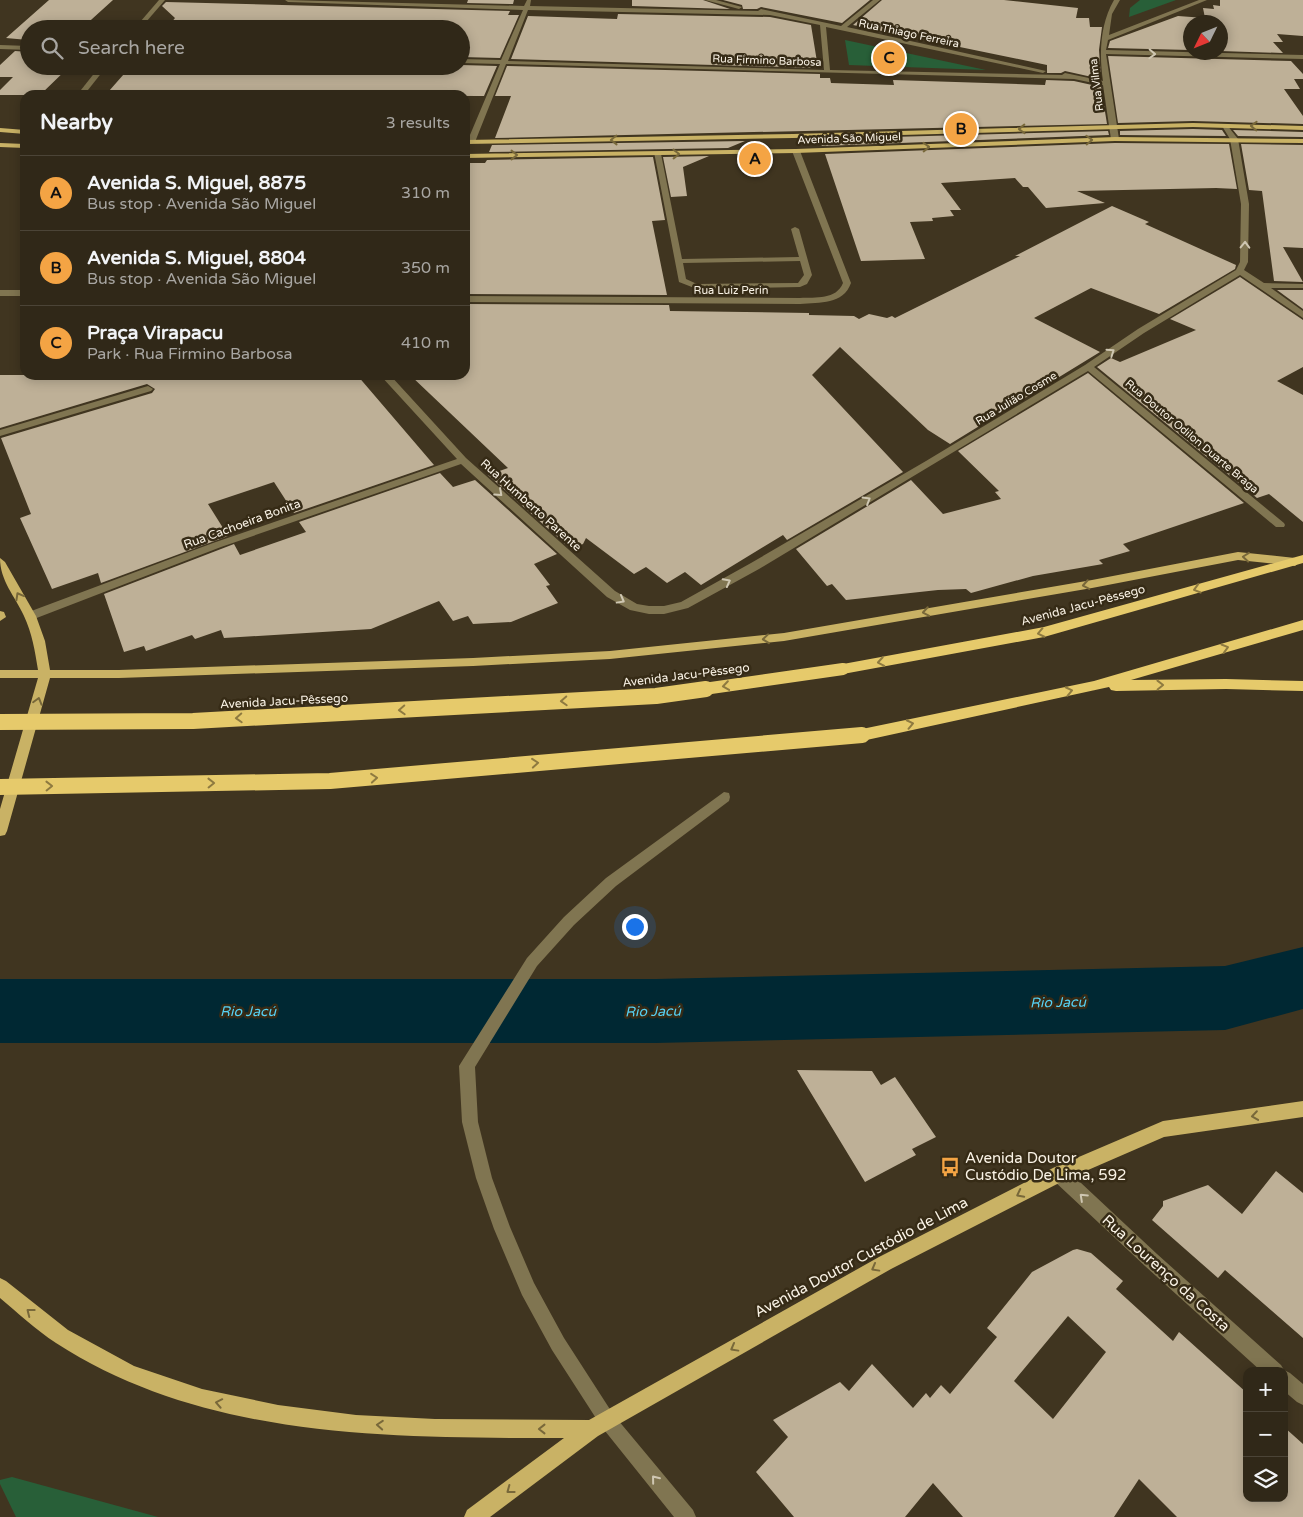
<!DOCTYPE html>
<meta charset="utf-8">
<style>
:root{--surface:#302818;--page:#383021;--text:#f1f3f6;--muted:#a8a6a2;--line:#4b4437;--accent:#f4a444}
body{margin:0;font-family:"Varela Round",sans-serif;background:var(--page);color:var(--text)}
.controls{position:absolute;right:15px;bottom:15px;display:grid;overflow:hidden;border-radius:10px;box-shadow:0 2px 12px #0003}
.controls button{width:45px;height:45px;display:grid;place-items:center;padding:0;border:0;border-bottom:1px solid var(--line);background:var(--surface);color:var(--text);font:25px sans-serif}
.compass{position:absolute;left:1183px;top:15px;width:45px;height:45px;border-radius:50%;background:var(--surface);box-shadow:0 2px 12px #0003;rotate:227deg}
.you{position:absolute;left:634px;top:926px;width:18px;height:18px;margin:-12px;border:4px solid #fff;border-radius:50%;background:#1a73e8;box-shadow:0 0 0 8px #1a73e833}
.badge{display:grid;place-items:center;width:32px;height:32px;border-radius:50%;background:var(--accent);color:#111;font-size:16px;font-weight:700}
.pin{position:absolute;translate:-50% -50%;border:2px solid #fff;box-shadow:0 1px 5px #0006}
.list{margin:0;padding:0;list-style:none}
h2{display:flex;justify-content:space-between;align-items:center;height:65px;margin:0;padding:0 20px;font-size:21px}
h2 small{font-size:16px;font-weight:400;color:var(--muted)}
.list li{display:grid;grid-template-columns:32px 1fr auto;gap:15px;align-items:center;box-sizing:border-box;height:75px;padding:0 20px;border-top:1px solid var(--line)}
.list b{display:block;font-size:19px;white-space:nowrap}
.list p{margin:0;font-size:16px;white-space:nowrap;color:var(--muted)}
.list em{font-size:16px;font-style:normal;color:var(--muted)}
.icon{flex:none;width:28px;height:28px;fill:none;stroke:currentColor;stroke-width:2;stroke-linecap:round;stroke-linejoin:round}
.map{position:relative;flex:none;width:1303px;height:1517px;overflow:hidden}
.search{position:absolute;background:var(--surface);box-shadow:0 2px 12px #0003;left:20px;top:20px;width:450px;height:55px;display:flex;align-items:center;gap:12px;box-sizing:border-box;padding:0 18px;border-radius:28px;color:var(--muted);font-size:19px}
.panel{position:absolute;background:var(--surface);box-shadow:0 2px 12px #0003;left:20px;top:90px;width:450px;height:290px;border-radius:15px}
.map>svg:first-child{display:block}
.green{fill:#285f38}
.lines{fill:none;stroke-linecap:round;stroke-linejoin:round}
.river{fill:#002833;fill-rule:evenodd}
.building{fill:#beb097;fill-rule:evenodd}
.minor{fill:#807551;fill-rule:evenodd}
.major{fill:#c9b265;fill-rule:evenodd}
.highway{fill:#e6ca6b;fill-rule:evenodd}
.highway-bridge-far1{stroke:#e6ca6b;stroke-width:12}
.highway-bridge{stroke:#e6ca6b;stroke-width:16}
.oneway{stroke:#cfc7b2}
.oneway2{stroke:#78683a}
.oneway3{stroke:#8e7a40}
.labels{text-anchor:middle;stroke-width:5;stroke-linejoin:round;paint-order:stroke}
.far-street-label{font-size:11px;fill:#faf3e6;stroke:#362b16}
.street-label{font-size:12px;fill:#faf3e6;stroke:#362b16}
.water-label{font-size:14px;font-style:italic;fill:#56d2f5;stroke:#362b16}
.near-poi-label{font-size:15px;fill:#faf3e6;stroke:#362b16;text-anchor:start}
.near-street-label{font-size:15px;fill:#faf3e6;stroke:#362b16}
</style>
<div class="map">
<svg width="1303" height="1517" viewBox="0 0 1303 1517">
<rect width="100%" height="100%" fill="#403520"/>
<g class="green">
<path d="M1140,0H1176L1129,17L1130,8Z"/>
<path d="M845,40L986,70L849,65Z"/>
<path d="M12,1477L158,1517H16L0,1484V1480Z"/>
</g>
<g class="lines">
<path class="river" d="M1303,947V1009L1225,1030L656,1043H0V979H656L1225,966Z"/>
</g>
<g class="building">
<path d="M49,0H113L81,29H29V44H24L28,40L6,38Z"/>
<path d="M468,0H514L513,4L467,3Z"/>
<path d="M632,0H703L730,9L632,6Z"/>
<path d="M723,0H870L842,23L761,7L757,9H743L742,5Z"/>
<path d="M882,0H1004L1078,8L1076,18H1089L1090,27H1102L1099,50L1101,79L1065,71L1061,73H1047V65L853,25Z"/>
<path d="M1220,0H1303V36L1277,34L1283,42H1273L1283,53L1220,51V22H1190V50L1108,48L1110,41L1178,16L1205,18L1203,8L1214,9L1213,5L1220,6Z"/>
<path d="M166,2L510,11L508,15H519L500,58L461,57V29H166L175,18L162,6Z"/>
<path d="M618,14L770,17L811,25L818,68L511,59L528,16L617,19Z"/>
<path d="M15,51L29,52V66H70L40,95H0V90L13,77H0V65Z"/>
<path d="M1108,56L1291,61L1303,74V79H1294L1300,89H1284L1303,116V124L1193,121L1118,123Z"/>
<path d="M461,65L497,66L484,96L190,95L192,93L109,91L131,66Z"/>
<path d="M507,66L820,74V78H830L831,83L894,85L893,80L1045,85L1046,80L1074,81L1101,87L1107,124L495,138L511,96H495Z"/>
<path d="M1193,129L1222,130L1226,136L1120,135V131Z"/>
<path d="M1233,130L1303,132V137L1238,136Z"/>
<path d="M1108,131L1109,135L822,146L819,139Z"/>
<path d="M745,141L728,148L489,152L492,145Z"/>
<path d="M1115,143L1229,144L1237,189L1216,188L1077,191L1105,203L1046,208L1028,187H1023L1015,178L941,183L961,210H950L954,216L932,218L933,221L910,222L925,259L861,261L825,154Z"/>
<path d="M1241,144L1303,145V248L1283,247L1303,282L1274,281L1262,191L1249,190Z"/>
<path d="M709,156L683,167L687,196L671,197L663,157Z"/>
<path d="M653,157L665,220L652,221L667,295L465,294V163H485L487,160Z"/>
<path d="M1112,206L1149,222L1145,224L1236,265L1235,269L1159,314L1091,288L1034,318L1100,352L950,444L928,430L840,347L812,375L903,472L787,540L783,535L701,585L685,572L667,583L646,567L634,574L586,538L583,544L571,549L488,475L508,468L410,375H465V304L669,305L670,311L809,313V315L854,316L859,319L869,314L887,318L892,316L895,318L1020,256H1015Z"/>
<path d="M1240,277L1303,320V367L1277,381L1303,395V522L1269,494L1257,498L1097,367L1111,358L1120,362L1196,330L1170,319Z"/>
<path d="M1277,290H1303V309Z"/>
<path d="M1088,373L1244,503L1123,544L1130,551L1099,560L1103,564L1033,576L971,593L966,589L938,590L846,600L832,584L827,586L796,549L911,480L943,514L1001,499L995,492L999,491L958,451Z"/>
<path d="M0,375H357L434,465L294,513L274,482L208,504L228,536L101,583L98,573L52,589L20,518L31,514L1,438L152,393L155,389L147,384L0,428Z"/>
<path d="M440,473L453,487L475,480L557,554L534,564L550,585L546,586L558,603L511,622L473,624L468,616L453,621L439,601L371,629L224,638L221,630L195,639L192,635L146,651L144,646L124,652L104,594L234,544L240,555L306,532L299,522Z"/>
<path d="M797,1070L872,1071L881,1085L895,1077L936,1137L912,1149L916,1155L865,1182Z"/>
<path d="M1276,1171L1303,1193V1338L1225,1270L1218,1278L1152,1220L1163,1206V1201L1208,1185L1242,1214Z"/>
<path d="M1077,1249L1091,1253L1123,1281L1116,1289L1173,1341L1179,1332L1247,1393V1498H1284V1427L1303,1444V1517H1177L1139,1479L1114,1517H963L933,1483L905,1517H794L756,1472L788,1437L773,1420L840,1382L849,1391L872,1364L913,1408L926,1393L930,1398L941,1385L950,1394L997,1337L987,1328L1032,1272L1073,1250ZM1068,1316L1106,1352L1053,1419L1014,1381Z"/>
</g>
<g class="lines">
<g class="minor">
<path d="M159,0H165L140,29H134Z"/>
<path d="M285,0L524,6L527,0H531L530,6L758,11L761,9L841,26L873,0H880L847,27L1046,71L1043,73L826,27L830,70L1062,75L1065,73L1103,81C1099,54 1100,24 1114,0H1120L1112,14L1109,35L1199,0H1207L1108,40L1106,50L1303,55V59L1106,54L1119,139L1115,141L1111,139L1103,85L1074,79L506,64L475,142L471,144L467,142L500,64L461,63V59L501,60L523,10L288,2ZM528,10L770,15L820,25L824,70L508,61Z"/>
<path d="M705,0H716L742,7L739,9Z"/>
<path d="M0,45L29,46V50L0,49Z"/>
<path d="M100,66H107L84,95H77Z"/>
<path d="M1223,125H1227L1238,139L1249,204L1248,262L1244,270L1264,283L1303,284V288H1271L1303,311V318L1240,275L1144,333L1094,367L1284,523L1285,525L1284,527H1276L1088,371L759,569L688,608L664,614H649L630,610L607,597L461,464L221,547L34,619L30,620L24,616L26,613L213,543L457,459L380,375H390L466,458L615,591L637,604L649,606H664L681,602L751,563L926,461L1085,365L1138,329L1236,270L1240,262L1241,204L1230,139L1222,126Z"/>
<path d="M793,149L800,151L851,283C843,305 820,302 800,304L465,302V296L800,298C816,297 836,300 843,283L792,151Z"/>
<path d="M654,152L661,154L682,259L799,257L791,229L795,227L799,229L812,275L807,284L800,287L697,289L679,282ZM800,261L804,275L798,283L697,284L686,279L683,263Z"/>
<rect x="0" y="290" width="25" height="6"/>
<path d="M148,386L153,389L151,391L0,436V430Z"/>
<path d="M724,792L729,793L730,797L729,801L616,886L574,925L537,966L475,1067L478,1122L492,1178L510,1227L534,1283L564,1338L613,1414L693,1510L696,1517H674L601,1426L552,1350L522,1295L494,1229L476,1178L462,1122L459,1066L527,958L564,917L606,878Z"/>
<path d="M1059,1166L1065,1168L1157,1254L1281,1365L1284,1370L1290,1373L1303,1384V1405L1297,1402L1284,1391V1371H1261L1145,1266L1053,1180L1051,1174L1053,1168Z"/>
</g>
<g class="major">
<path d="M1193,123L1303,126V130L1193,127L793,138L465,144V140L793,134Z"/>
<path d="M0,128L25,130V134L0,132Z"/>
<path d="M1115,137L1303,139V143L1115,141L796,153L465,158V154L796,149Z"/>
<path d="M0,143L25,144V148L0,147Z"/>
<path d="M1238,552L1295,558L1300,562L1295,566L1238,560L1092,588L784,641L610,659L473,666L119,678H50L7,831L5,835L0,836V809L38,678H0V670H38C35,651 32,633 24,616C15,596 0,581 0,558L5,562L36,616L45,641L50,670H119L473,658L610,651L784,633L1092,580Z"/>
<path d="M0,611L4,612L6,617L0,621Z"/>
<path d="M1303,1101V1117L1164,1137L1065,1180L891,1269L598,1436L490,1517H464L467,1510L564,1438C392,1438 206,1440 56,1343C36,1330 18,1313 0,1298V1278L6,1281L68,1330L134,1366L202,1389L278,1405L356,1415L435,1419L589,1420L879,1257L1053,1168L1163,1121Z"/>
</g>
<g class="highway">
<path d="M1303,555V563L1044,637L843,674L838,673L836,669L838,665L843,664L1044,627Z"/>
<path d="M1303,620V630L1131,680L1226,679L1303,681V691L1226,689L1116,691L1111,690L1109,687L862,741L857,739L855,735L857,731L862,729L1094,681Z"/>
</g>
<path class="highway-bridge-far1" d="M697,690L843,669"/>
<g class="highway-bridge">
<path d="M0,722L193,721L656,696L706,689"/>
<path d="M0,787L330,781L862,735"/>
</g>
</g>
<defs><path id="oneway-chevron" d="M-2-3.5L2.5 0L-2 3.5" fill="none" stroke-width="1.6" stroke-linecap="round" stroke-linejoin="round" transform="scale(1.25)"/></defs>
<g class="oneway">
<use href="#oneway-chevron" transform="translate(1152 54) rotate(2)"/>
<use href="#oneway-chevron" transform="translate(1245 245) rotate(-89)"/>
<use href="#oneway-chevron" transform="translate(1111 352) rotate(-34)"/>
<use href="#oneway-chevron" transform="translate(499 493) rotate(42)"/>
<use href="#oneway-chevron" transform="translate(867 500) rotate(-31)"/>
<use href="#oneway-chevron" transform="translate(727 582) rotate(-28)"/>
<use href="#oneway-chevron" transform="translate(621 600) rotate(29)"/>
<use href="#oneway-chevron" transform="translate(1083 1197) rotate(-137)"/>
<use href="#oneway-chevron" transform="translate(655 1479) rotate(-129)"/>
</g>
<g class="oneway2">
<use href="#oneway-chevron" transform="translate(1254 126) rotate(-178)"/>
<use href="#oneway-chevron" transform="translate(1022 129) rotate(178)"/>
<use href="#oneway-chevron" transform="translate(614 140) rotate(179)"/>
<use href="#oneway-chevron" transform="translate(1089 140) rotate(-2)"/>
<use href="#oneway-chevron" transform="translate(926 147) rotate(-2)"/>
<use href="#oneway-chevron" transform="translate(676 154) rotate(-1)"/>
<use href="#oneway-chevron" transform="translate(514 155)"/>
<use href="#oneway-chevron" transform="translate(1246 557) rotate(-175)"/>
<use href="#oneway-chevron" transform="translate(1086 585) rotate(170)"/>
<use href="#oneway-chevron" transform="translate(19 596) rotate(-119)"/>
<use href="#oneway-chevron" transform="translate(926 612) rotate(170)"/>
<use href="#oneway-chevron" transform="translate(766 639) rotate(174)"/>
<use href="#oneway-chevron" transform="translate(38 701) rotate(-74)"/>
<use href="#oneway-chevron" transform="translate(1255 1116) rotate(172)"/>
<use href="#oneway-chevron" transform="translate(1020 1194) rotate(153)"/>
<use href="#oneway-chevron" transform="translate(875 1268) rotate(151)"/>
<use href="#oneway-chevron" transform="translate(30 1312) rotate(-142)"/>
<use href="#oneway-chevron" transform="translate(734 1348) rotate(151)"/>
<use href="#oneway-chevron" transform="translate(219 1403) rotate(-169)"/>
<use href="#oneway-chevron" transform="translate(380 1425) rotate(-176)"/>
<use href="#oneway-chevron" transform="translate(542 1429) rotate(-180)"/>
<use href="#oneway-chevron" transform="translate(510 1490) rotate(143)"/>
</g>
<g class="oneway3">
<use href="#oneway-chevron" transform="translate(1197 589) rotate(164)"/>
<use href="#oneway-chevron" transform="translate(1041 633) rotate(168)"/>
<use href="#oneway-chevron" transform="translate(1225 648) rotate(-16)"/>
<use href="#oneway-chevron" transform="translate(881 662) rotate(170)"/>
<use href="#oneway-chevron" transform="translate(1160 685) rotate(-1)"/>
<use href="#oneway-chevron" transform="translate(726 686) rotate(172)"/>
<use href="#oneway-chevron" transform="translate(1069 691) rotate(-12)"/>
<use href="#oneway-chevron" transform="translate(564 701) rotate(177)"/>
<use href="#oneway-chevron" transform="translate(402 710) rotate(177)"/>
<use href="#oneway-chevron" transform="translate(239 718) rotate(177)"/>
<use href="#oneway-chevron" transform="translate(910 724) rotate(-12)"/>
<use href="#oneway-chevron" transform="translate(535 763) rotate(-5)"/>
<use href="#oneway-chevron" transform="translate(374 778) rotate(-5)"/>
<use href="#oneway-chevron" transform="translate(211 783) rotate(-1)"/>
<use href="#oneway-chevron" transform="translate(49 786) rotate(-1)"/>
</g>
<defs>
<symbol id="bus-bare" viewBox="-9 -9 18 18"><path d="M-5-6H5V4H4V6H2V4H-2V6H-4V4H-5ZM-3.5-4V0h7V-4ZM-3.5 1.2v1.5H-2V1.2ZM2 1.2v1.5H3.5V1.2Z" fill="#f4a444" stroke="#362b16" stroke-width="2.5" paint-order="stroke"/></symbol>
</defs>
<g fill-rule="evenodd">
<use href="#bus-bare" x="936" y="1153" width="28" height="28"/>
</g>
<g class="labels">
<g class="far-street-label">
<text transform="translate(909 33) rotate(12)" y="4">Rua Thiago Ferreira</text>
<text transform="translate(767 60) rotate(2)" y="4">Rua Firmino Barbosa</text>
<text transform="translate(1096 85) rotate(-97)" y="4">Rua Vilma</text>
<text transform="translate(849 138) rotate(-2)" y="4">Avenida São Miguel</text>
<text x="731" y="294">Rua Luiz Perin</text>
<text transform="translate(1016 398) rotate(-31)" y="4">Rua Julião Cosme</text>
<text transform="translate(1192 436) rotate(40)" y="4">Rua Doutor Odilon Duarte Braga</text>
</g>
<g class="street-label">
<text transform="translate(531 505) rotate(42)" y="4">Rua Humberto Parente</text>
<text transform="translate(242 524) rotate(-20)" y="4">Rua Cachoeira Bonita</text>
<text transform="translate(1083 605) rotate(-15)" y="4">Avenida Jacu-Pêssego</text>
<text transform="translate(686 675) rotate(-7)" y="4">Avenida Jacu-Pêssego</text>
<text transform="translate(284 701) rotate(-3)" y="4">Avenida Jacu-Pêssego</text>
</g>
<g class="water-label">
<text transform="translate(1058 1002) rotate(-1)" y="5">Rio Jacú</text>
<text x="248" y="1016">Rio Jacú</text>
<text transform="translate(653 1011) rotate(-1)" y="5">Rio Jacú</text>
</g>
<g class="near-poi-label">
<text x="965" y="1163">Avenida Doutor<tspan x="965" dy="17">Custódio De Lima, 592</tspan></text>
</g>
<g class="near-street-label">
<text transform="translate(861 1257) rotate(-28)" y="5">Avenida Doutor Custódio de Lima</text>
<text transform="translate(1166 1273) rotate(42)" y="5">Rua Lourenço da Costa</text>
</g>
</g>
</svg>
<div class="controls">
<button>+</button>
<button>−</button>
<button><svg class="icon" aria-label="layers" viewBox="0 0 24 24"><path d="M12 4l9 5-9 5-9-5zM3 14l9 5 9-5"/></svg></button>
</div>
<svg class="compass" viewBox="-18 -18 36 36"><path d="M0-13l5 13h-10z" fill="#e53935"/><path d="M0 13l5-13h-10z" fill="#a8a6a2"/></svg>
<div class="you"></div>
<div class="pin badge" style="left:755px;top:159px">A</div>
<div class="pin badge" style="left:961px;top:129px">B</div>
<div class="pin badge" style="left:889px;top:58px">C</div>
<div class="search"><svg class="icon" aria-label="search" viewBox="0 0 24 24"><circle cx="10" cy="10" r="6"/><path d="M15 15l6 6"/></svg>Search here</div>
<section class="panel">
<h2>Nearby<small>3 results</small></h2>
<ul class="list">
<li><span class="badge">A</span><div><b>Avenida S. Miguel, 8875</b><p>Bus stop · Avenida São Miguel</p></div><em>310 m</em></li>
<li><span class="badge">B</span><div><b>Avenida S. Miguel, 8804</b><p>Bus stop · Avenida São Miguel</p></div><em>350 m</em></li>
<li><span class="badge">C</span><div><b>Praça Virapacu</b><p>Park · Rua Firmino Barbosa</p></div><em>410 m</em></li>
</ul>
</section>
</div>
